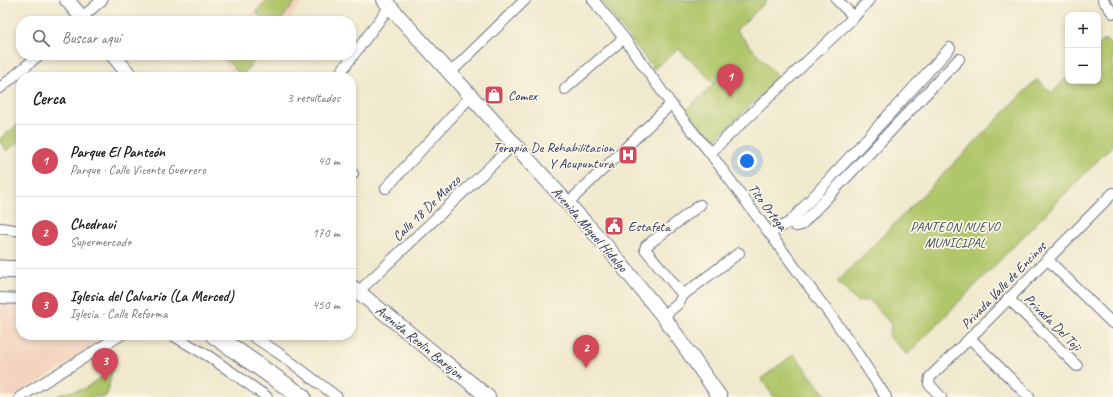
<!DOCTYPE html>
<html lang="es">
<meta charset="utf-8">
<style>
:root{--surface:#fff;--page:#f2f2f2;--text:#222;--muted:#767676;--line:#e0e0e0;--accent:#d1495b}
body{margin:0;font-family:Caveat,sans-serif;background:var(--page);color:var(--text)}
.controls{position:absolute;right:12px;top:12px;display:grid;overflow:hidden;border-radius:8px;box-shadow:0 2px 6px #0003}
.controls button{width:36px;height:36px;display:grid;place-items:center;padding:0;border:0;border-bottom:1px solid var(--line);background:var(--surface);color:var(--text);font:20px sans-serif}
.you{position:absolute;left:747px;top:161px;width:14px;height:14px;margin:-10px;border:3px solid #fff;border-radius:50%;background:#1a73e8;box-shadow:0 0 0 6px #1a73e833}
.badge{display:grid;place-items:center;width:26px;height:26px;border-radius:50%;background:var(--accent);color:#fff;font-size:13px;font-weight:700}
.pin{position:absolute;translate:-50% -33px;filter:drop-shadow(0 1px 2px #0008)}
.pin::after{content:'';position:absolute;top:21px;width:14px;height:12px;background:inherit;clip-path:polygon(0 0,100% 0,50% 100%)}
.list{margin:0;padding:0;list-style:none}
h2{display:flex;justify-content:space-between;align-items:center;height:52px;margin:0;padding:0 16px;font-size:17px}
h2 small{font-size:13px;font-weight:400;color:var(--muted)}
.list li{display:grid;grid-template-columns:26px 1fr auto;gap:12px;align-items:center;box-sizing:border-box;height:72px;padding:0 16px;border-top:1px solid var(--line)}
.list b{display:block;font-size:15px;white-space:nowrap}
.list p{margin:0;font-size:13px;white-space:nowrap;color:var(--muted)}
.list em{font-size:13px;font-style:normal;color:var(--muted)}
.icon{flex:none;width:22px;height:22px;fill:none;stroke:currentColor;stroke-width:2;stroke-linecap:round;stroke-linejoin:round}
.map{position:relative;flex:none;width:1113px;height:397px;overflow:hidden}
.search{position:absolute;background:var(--surface);box-shadow:0 2px 6px #0003;left:16px;top:16px;width:340px;height:44px;display:flex;align-items:center;gap:10px;box-sizing:border-box;padding:0 14px;border-radius:16px;color:var(--muted);font-size:15px}
.panel{position:absolute;background:var(--surface);box-shadow:0 2px 6px #0003;left:16px;top:72px;width:340px;height:268px;border-radius:16px}
.map>svg:first-child{display:block}
.built{fill:#f3d4bf}
.green{fill:#b0c66b;stroke:#667a64}
.lines{fill:none;stroke-linecap:round;stroke-linejoin:round}
.minor-casing{stroke:#667085;stroke-width:12}
.secondary-casing{stroke:#667085;stroke-width:16}
.trunk-casing{stroke:#667085;stroke-width:19}
.minor{stroke:#fff;stroke-width:10}
.secondary{stroke:#fff;stroke-width:14}
.trunk{stroke:#fff;stroke-width:17}
.labels{text-anchor:middle;stroke-width:3.5;stroke-linejoin:round;paint-order:stroke}
.poi-label{font-size:14px;fill:#1b2f5e;stroke:#fcf5e5;text-anchor:start}
.street-label{font-size:14px;fill:#1b2f5e;stroke:#fcf5e5}
.park-label{font-size:14px;fill:#405561;stroke:#fcf5e5}
</style>
<div class="map">
<svg width="1113" height="397" viewBox="0 0 1113 397">
<rect width="100%" height="100%" fill="#fcf5e5"/>
<filter id="ink" filterUnits="userSpaceOnUse"><feTurbulence type="fractalNoise" baseFrequency=".025" numOctaves="2"/><feDisplacementMap in="SourceGraphic" scale="8" xChannelSelector="R" yChannelSelector="G"/><feConvolveMatrix kernelMatrix="1 2 1 2 8 2 1 2 1" color-interpolation-filters="sRGB"/></filter>
<filter id="wash" filterUnits="userSpaceOnUse"><feTurbulence type="fractalNoise" baseFrequency=".012" numOctaves="4" result="noise"/><feDisplacementMap in="SourceGraphic" scale="16" xChannelSelector="R" yChannelSelector="G"/><feGaussianBlur stdDeviation="0.9" result="paint"/><feColorMatrix in="noise" values="0 0 0 0 0 0 0 0 0 0 0 0 0 0 0 0 0 1.4 0 .05"/><feComposite in="paint" operator="in"/></filter>
<g filter="url(#wash)">
<rect width="100%" height="100%" fill="#f0e9cd"/>
<g class="built">
<path d="M265,0H304L287,21H245Z"/>
<path d="M217,55H259L240,77H237Z"/>
<path d="M0,303L21,305V335H112L16,397H5L0,395Z"/>
</g>
<g class="green">
<path d="M267,0H297L280,21H266L256,12Z"/>
<path d="M600,0H768L736,30L779,78L713,142L686,110L714,84L697,66L678,49L654,69Z"/>
<path d="M1105,39L1113,47V145L907,355L889,337L891,324L869,300L857,302L837,282L1037,79L1052,93L1068,76V81H1098V46Z"/>
<path d="M221,55H259L242,76Z"/>
<path d="M21,122V140H20L7,151L0,142V139Z"/>
<path d="M794,354L827,397H774L761,379Z"/>
<path d="M112,369L108,392L105,397H56L63,393L84,389Z"/>
</g>
</g>
<g filter="url(#ink)">
<g class="lines">
<defs>
<g id="minor">
<path d="M593,0L624,38L671,104L710,153L848,339L886,397"/>
<path d="M837,0L854,17"/>
<path d="M1103,0L1113,13"/>
<path d="M78,21L102,0"/>
<path d="M450,73L525,0"/>
<path d="M337,77L390,6"/>
<path d="M0,88L39,55"/>
<path d="M565,89L624,38"/>
<path d="M710,153L854,17L869,0"/>
<path d="M351,172L353,174"/>
<path d="M386,188L471,96"/>
<path d="M568,203L671,104"/>
<path d="M790,222L796,226L801,225L959,59"/>
<path d="M0,228L21,231"/>
<path d="M770,233L790,222L950,48"/>
<path d="M1047,259L1112,323"/>
<path d="M358,292L514,144"/>
<path d="M683,295L645,249L646,246L700,205"/>
<path d="M0,298L21,299"/>
<path d="M1008,298L1077,366"/>
<path d="M663,316L678,304L683,295L739,253"/>
<path d="M172,335L210,357L267,397"/>
<path d="M251,335L280,354L337,397"/>
<path d="M970,338L1029,397"/>
<path d="M20,397L121,335"/>
<path d="M941,397L929,384L930,377L970,338L1113,193"/>
</g>
<g id="secondary">
<path d="M67,0L85,21"/>
<path d="M384,0L608,248L663,316L720,397"/>
<path d="M113,55L131,77"/>
<path d="M351,286L488,397"/>
</g>
<g id="trunk">
<path d="M0,269L21,270"/>
<path d="M214,335L302,397"/>
</g>
</defs>
<use href="#minor" class="minor-casing"/>
<use href="#secondary" class="secondary-casing"/>
<use href="#trunk" class="trunk-casing"/>
<use href="#minor" class="minor"/>
<use href="#secondary" class="secondary"/>
<use href="#trunk" class="trunk"/>
</g>
</g>
<defs>
<symbol id="shop-square" viewBox="-11 -11 22 22"><rect x="-9" y="-9" width="18" height="18" rx="4" fill="#d1495b" stroke="#fcf5e5"/><path d="M-5-2.5h2.3a2.7 3.5 0 0 1 5.4 0H5L5.5 6h-11ZM-1.5-2.5h3a1.5 2.3 0 0 0-3 0Z" fill="#fff"/></symbol>
<symbol id="hospital-square" viewBox="-11 -11 22 22"><rect x="-9" y="-9" width="18" height="18" rx="4" fill="#d1495b" stroke="#fcf5e5"/><path d="M-5-5h3v3.5h4V-5h3V5h-3V1.5h-4V5h-3Z" fill="#fff"/></symbol>
<symbol id="civic-square" viewBox="-11 -11 22 22"><rect x="-9" y="-9" width="18" height="18" rx="4" fill="#d1495b" stroke="#fcf5e5"/><path d="M-.6-6.5H3V-4.5H.6V-3L4-1V1h2V6H-6V1h2V-1L-.6-3ZM-1.2 2.5V6h2.4V2.5Z" fill="#fff"/></symbol>
</defs>
<g fill-rule="evenodd">
<use href="#shop-square" x="483" y="84" width="22" height="22"/>
<use href="#hospital-square" x="617" y="144" width="22" height="22"/>
<use href="#civic-square" x="603" y="215" width="22" height="22"/>
</g>
<g class="labels">
<g class="poi-label">
<text x="508" y="100">Comex</text>
<text x="614" y="152" text-anchor="end">Terapia De Rehabilitacion<tspan x="614" dy="16">Y Acupuntura</tspan></text>
<text x="628" y="231">Estafeta</text>
</g>
<g class="street-label">
<text transform="translate(768 207) rotate(53)" y="5">Tito Ortega</text>
<text transform="translate(426 208) rotate(-44)" y="5">Calle 18 De Marzo</text>
<text transform="translate(590 229) rotate(49)" y="5">Avenida Miguel Hidalgo</text>
<text transform="translate(1003 285) rotate(-46)" y="5">Privada Valle de Encinos</text>
<text transform="translate(1053 322) rotate(45)" y="5">Privada Del Toji</text>
<text transform="translate(420 342) rotate(39)" y="5">Avenida Reolin Barejon</text>
</g>
<g class="park-label">
<text x="955" y="231">PANTEON NUEVO<tspan x="955" dy="16">MUNICIPAL</tspan></text>
</g>
</g>
</svg>
<div class="controls">
<button>+</button>
<button>−</button>
</div>
<div class="you"></div>
<div class="pin badge" style="left:730px;top:97px">1</div>
<div class="pin badge" style="left:586px;top:368px">2</div>
<div class="pin badge" style="left:105px;top:381px">3</div>
<div class="search"><svg class="icon" aria-label="search" viewBox="0 0 24 24"><circle cx="10" cy="10" r="6"/><path d="M15 15l6 6"/></svg>Buscar aquí</div>
<section class="panel">
<h2>Cerca<small>3 resultados</small></h2>
<ul class="list">
<li><span class="badge">1</span><div><b>Parque El Panteón</b><p>Parque · Calle Vicente Guerrero</p></div><em>40 m</em></li>
<li><span class="badge">2</span><div><b>Chedraui</b><p>Supermercado</p></div><em>170 m</em></li>
<li><span class="badge">3</span><div><b>Iglesia del Calvario (La Merced)</b><p>Iglesia · Calle Reforma</p></div><em>450 m</em></li>
</ul>
</section>
</div>
